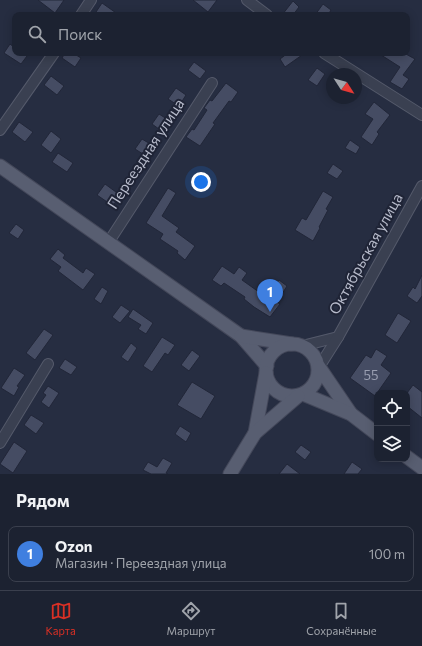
<!DOCTYPE html>
<html lang="ru">
<meta charset="utf-8">
<style>
:root{--surface:#1c2231;--page:#252a39;--text:#f1f3f6;--muted:#a0a4ab;--line:#3a3f4d;--accent:#d93025}
body{margin:0;font-family:Commissioner,sans-serif;background:var(--page);color:var(--text)}
.controls{position:absolute;right:12px;bottom:12px;display:grid;overflow:hidden;border-radius:8px;box-shadow:0 2px 10px #0003}
.controls button{width:36px;height:36px;display:grid;place-items:center;padding:0;border:0;border-bottom:1px solid var(--line);background:var(--surface);color:var(--text);font:20px sans-serif}
.compass{position:absolute;left:326px;top:68px;width:36px;height:36px;border-radius:50%;background:var(--surface);box-shadow:0 2px 10px #0003;rotate:126deg}
.you{position:absolute;left:201px;top:182px;width:14px;height:14px;margin:-10px;border:3px solid #fff;border-radius:50%;background:#1a73e8;box-shadow:0 0 0 6px #1a73e833}
.badge{display:grid;place-items:center;width:26px;height:26px;border-radius:50%;background:var(--accent);color:#fff;font-size:13px;font-weight:700}
.pin{position:absolute;translate:-50% -33px;filter:drop-shadow(0 1px 2px #0008)}
.pin::after{content:'';position:absolute;top:21px;width:14px;height:12px;background:inherit;clip-path:polygon(0 0,100% 0,50% 100%)}
.list{margin:0;padding:0;list-style:none}
h2{display:flex;justify-content:space-between;align-items:center;height:52px;margin:0;padding:0 16px;font-size:17px}
h2 small{font-size:13px;font-weight:400;color:var(--muted)}
.list li{display:grid;grid-template-columns:26px 1fr auto;gap:12px;align-items:center;box-sizing:border-box;height:56px;margin:0 8px 8px;padding:0 8px;border:1px solid var(--line);border-radius:8px}
.list b{display:block;font-size:15px;white-space:nowrap}
.list p{margin:0;font-size:13px;white-space:nowrap;color:var(--muted)}
.list em{font-size:13px;font-style:normal;color:var(--muted)}
.icon{flex:none;width:22px;height:22px;fill:none;stroke:currentColor;stroke-width:2;stroke-linecap:round;stroke-linejoin:round}
.map{position:relative;flex:none;width:422px;height:474px;overflow:hidden}
.search{position:absolute;background:var(--surface);box-shadow:0 2px 10px #0003;left:12px;right:12px;top:12px;height:44px;display:flex;align-items:center;gap:10px;box-sizing:border-box;padding:0 14px;border-radius:8px;color:var(--muted);font-size:15px}
.sheet{height:116px;background:var(--surface)}
nav{display:flex;justify-content:space-around;align-items:center;box-sizing:border-box;height:56px;border-top:1px solid var(--line);background:var(--surface);font-size:11px;color:var(--muted)}
nav a{display:grid;justify-items:center;gap:2px}
nav .on{color:var(--accent)}
.map>svg:first-child{display:block}
.building{fill:#454c63;stroke:#212638}
.lines{fill:none;stroke-linecap:round;stroke-linejoin:round}
.minor-casing{stroke:#555a6b;stroke-width:12}
.major-casing{stroke:#44485a;stroke-width:15}
.minor{stroke:#3a4051;stroke-width:10}
.major{stroke:#585e71;stroke-width:13}
.labels{text-anchor:middle;stroke-width:4;stroke-linejoin:round;paint-order:stroke}
.number-label{font-size:13px;fill:#9a9fb1}
.street-label{font-size:15px;fill:#b7bbcb;stroke:#1f2436}
</style>
<div class="map">
<svg width="422" height="474" viewBox="0 0 422 474">
<rect width="100%" height="100%" fill="#262d41"/>
<g class="building">
<path d="M38,0H64L55,13Z"/>
<path d="M193,0H217L208,12Z"/>
<path d="M293,1L299,7L293,15H282Z"/>
<path d="M102,3L119,15H100L96,12Z"/>
<path d="M323,4L331,10L328,15H315Z"/>
<path d="M10,44L15,48V53H22L27,56L21,64L4,53Z"/>
<path d="M65,53H73L81,58L75,67L62,58Z"/>
<path d="M288,53H305L285,67L280,59Z"/>
<path d="M378,53H404L415,59L403,75L409,79L402,89L390,82L400,67Z"/>
<path d="M194,62L206,71L200,79L188,70Z"/>
<path d="M317,68L325,74L317,86L308,80Z"/>
<path d="M51,76L64,86L57,95L44,85Z"/>
<path d="M226,83L238,92L231,102L229,101L213,123L215,124L200,146L186,137L192,129L194,130L207,110L204,108L210,100L212,101Z"/>
<path d="M176,88L186,95L179,106L168,99Z"/>
<path d="M374,102L390,115L377,132L379,134L372,145L361,137L373,119L365,114Z"/>
<path d="M159,114L170,121L163,132L152,124Z"/>
<path d="M19,122L33,132L25,142L12,132Z"/>
<path d="M51,131L61,139L51,153L41,145Z"/>
<path d="M142,139L152,145L146,156L135,149Z"/>
<path d="M350,140L360,147L356,154L345,148Z"/>
<path d="M58,153L73,163L67,172L52,162Z"/>
<path d="M333,164L343,171L337,179L327,173Z"/>
<path d="M105,184L120,195L113,206L97,195Z"/>
<path d="M168,188L176,193L162,216L179,228L176,232L195,246L185,260L177,253L178,251L160,239L163,234L146,223Z"/>
<path d="M323,191L333,197L326,209L328,210L319,227L320,228L313,241L295,230L302,218L306,220Z"/>
<path d="M16,224L24,230L18,239L9,233Z"/>
<path d="M58,249L65,255L63,258L83,273L86,268L95,274L83,290L58,271L61,267L50,259Z"/>
<path d="M222,266L234,274L239,267L247,273L242,280L266,297L267,295L268,296L279,280L287,286L277,302L280,304L270,317L254,307L244,299L245,297L224,283L221,286L212,280Z"/>
<path d="M422,275V296L417,303L407,296L413,287L415,289Z"/>
<path d="M102,287L108,291L101,304L94,299Z"/>
<path d="M121,305L130,311L120,323L112,317Z"/>
<path d="M133,309L153,323L146,334L138,329L141,325L128,317Z"/>
<path d="M398,313L411,321L397,343L385,335Z"/>
<path d="M44,329L53,335L35,360L26,353Z"/>
<path d="M162,337L175,345L168,355L165,353L152,372L143,366Z"/>
<path d="M131,343L137,348L128,362L121,357Z"/>
<path d="M376,349L387,356L381,365L391,373L375,396L350,378L366,355L371,358Z"/>
<path d="M192,350L200,356L189,371L181,365Z"/>
<path d="M65,359L77,367L71,375L59,368Z"/>
<path d="M14,368L25,375L17,386L19,387L14,396L1,388Z"/>
<path d="M192,382L215,396L201,419L177,405Z"/>
<path d="M413,385L422,392V418L407,406V393Z"/>
<path d="M48,386L59,393L49,408L41,402L46,395L43,393Z"/>
<path d="M31,415L44,423L36,434L24,425Z"/>
<path d="M180,426L191,433L186,442L175,434Z"/>
<path d="M14,442L27,451L13,473L0,464Z"/>
<path d="M301,445L311,452L305,460L295,452Z"/>
<path d="M163,458L172,463L166,473L168,474H151L143,470L148,462L157,467Z"/>
<path d="M352,462L362,469L358,474H344Z"/>
<path d="M287,464L300,474H279Z"/>
</g>
<g class="lines">
<defs>
<g id="minor">
<path d="M247,0L267,15"/>
<path d="M81,15L91,0"/>
<path d="M324,53L422,115"/>
<path d="M0,130L54,53"/>
<path d="M108,243L212,83"/>
<path d="M302,346L338,337"/>
<path d="M319,367L338,337L422,186"/>
<path d="M0,443L48,364"/>
</g>
<g id="major">
<path d="M0,166L241,336L267,366"/>
<path d="M241,336L292,344"/>
<circle cx="292" cy="370" r="26"/>
<path d="M319,367L351,414"/>
<path d="M303,394L351,414L377,434"/>
<path d="M255,433L266,373"/>
<path d="M407,457L422,468"/>
<path d="M230,474L255,433L298,396"/>
</g>
</defs>
<use href="#minor" class="minor-casing"/>
<use href="#major" class="major-casing"/>
<use href="#minor" class="minor"/>
<use href="#major" class="major"/>
</g>
<g class="labels">
<g class="number-label">
<text x="371" y="380">55</text>
</g>
<g class="street-label">
<text transform="translate(146 154) rotate(-57)" y="5">Переездная улица</text>
<text transform="translate(366 254) rotate(-61)" y="5">Октябрьская улица</text>
</g>
</g>
</svg>
<div class="controls">
<button><svg class="icon" aria-label="locate" viewBox="0 0 24 24"><circle cx="12" cy="12" r="6"/><path d="M12 2v4M12 18v4M2 12h4M18 12h4"/></svg></button>
<button><svg class="icon" aria-label="layers" viewBox="0 0 24 24"><path d="M12 4l9 5-9 5-9-5zM3 14l9 5 9-5"/></svg></button>
</div>
<svg class="compass" viewBox="-18 -18 36 36"><path d="M0-13l5 13h-10z" fill="#e53935"/><path d="M0 13l5-13h-10z" fill="#a0a4ab"/></svg>
<div class="you"></div>
<div class="pin badge" style="left:270px;top:312px;background:#3f7fe0">1</div>
<div class="search"><svg class="icon" aria-label="search" viewBox="0 0 24 24"><circle cx="10" cy="10" r="6"/><path d="M15 15l6 6"/></svg>Поиск</div>
</div>
<section class="sheet">
<h2>Рядом<small></small></h2>
<ul class="list">
<li><span class="badge" style="background:#3f7fe0">1</span><div><b>Ozon</b><p>Магазин · Переездная улица</p></div><em>100 m</em></li>
</ul>
</section>
<nav>
<a class="on"><svg class="icon" aria-label="map" viewBox="0 0 24 24"><path d="M3 6l6-2 6 2 6-2v14l-6 2-6-2-6 2zM9 4v14M15 6v14"/></svg>Карта</a>
<a><svg class="icon" aria-label="directions" viewBox="0 0 24 24"><path d="M12 3l9 9-9 9-9-9zM9 14v-3h6M13 9l2 2-2 2"/></svg>Маршрут</a>
<a><svg class="icon" aria-label="saved" viewBox="0 0 24 24"><path d="M7 4h10v16l-5-4-5 4z"/></svg>Сохранённые</a>
</nav>
